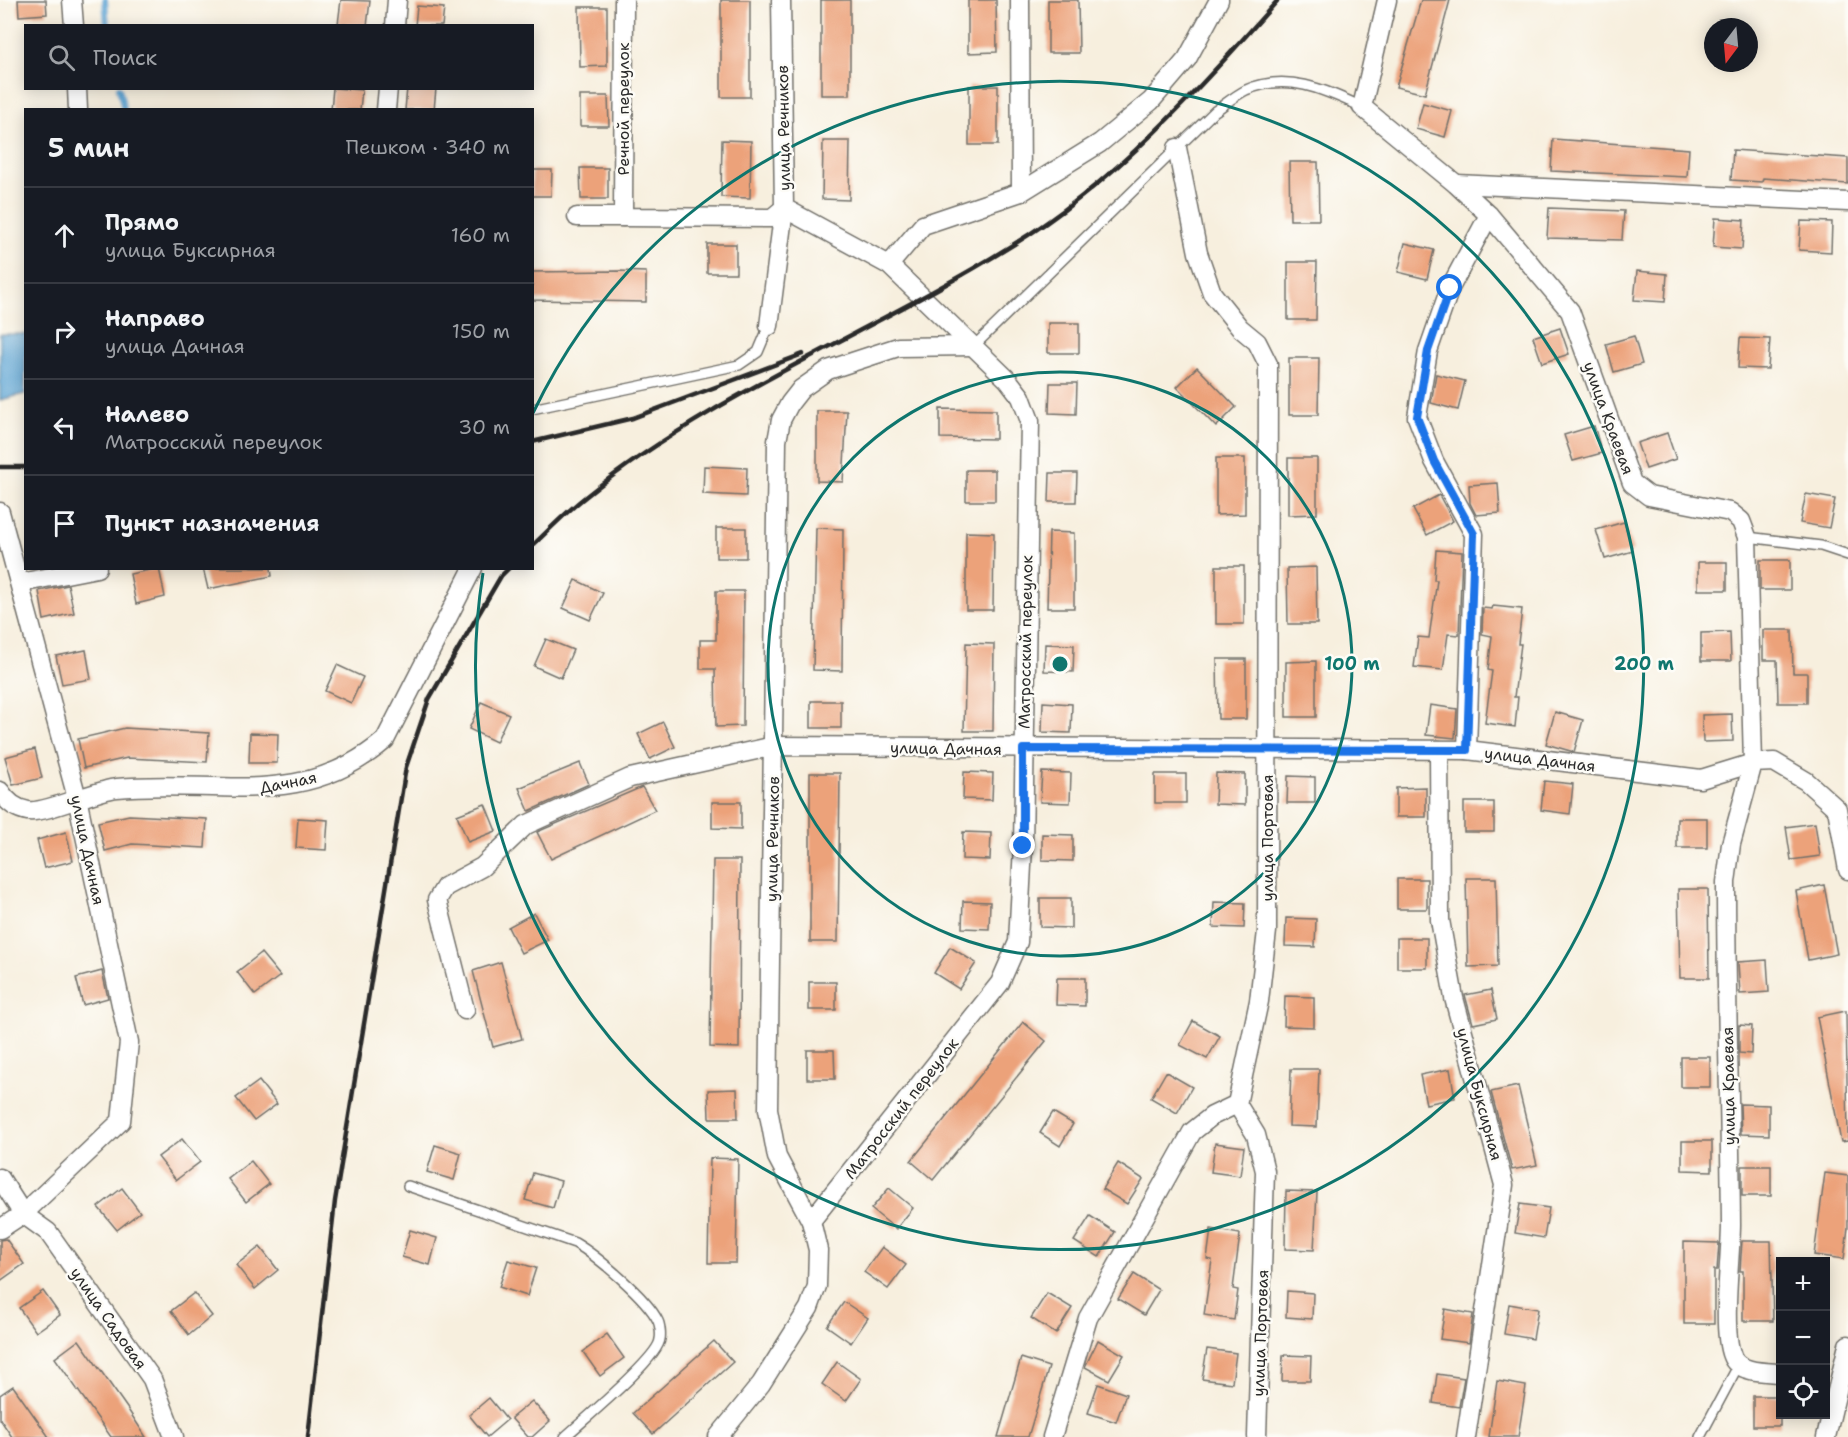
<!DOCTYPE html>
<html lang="ru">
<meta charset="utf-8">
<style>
:root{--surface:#171b24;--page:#20242c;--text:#f1f3f6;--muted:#9ea1a6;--line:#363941}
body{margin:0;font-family:"Shantell Sans",sans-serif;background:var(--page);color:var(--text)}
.controls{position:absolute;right:18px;bottom:18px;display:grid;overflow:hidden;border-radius:0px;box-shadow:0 3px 15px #0003}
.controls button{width:54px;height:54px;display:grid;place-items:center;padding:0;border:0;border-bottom:2px solid var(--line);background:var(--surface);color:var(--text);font:30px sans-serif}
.compass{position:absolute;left:1704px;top:18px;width:54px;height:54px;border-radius:50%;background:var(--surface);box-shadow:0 3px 15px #0003;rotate:196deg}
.stop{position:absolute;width:18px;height:18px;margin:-14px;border:4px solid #1a73e8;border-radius:50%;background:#fff}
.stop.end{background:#1a73e8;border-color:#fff;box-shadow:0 2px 6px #0008}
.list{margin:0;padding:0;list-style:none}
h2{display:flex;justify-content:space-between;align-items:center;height:78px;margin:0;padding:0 24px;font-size:26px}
h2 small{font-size:20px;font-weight:400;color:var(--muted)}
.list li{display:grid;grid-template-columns:39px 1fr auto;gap:18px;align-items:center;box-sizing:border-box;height:96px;padding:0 24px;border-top:2px solid var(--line)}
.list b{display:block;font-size:22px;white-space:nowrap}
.list p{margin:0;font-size:20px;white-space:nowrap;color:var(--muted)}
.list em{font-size:20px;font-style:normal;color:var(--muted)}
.icon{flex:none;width:33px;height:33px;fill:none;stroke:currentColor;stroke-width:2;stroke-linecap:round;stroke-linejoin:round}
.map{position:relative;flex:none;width:1848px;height:1437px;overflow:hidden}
.search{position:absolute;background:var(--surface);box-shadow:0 3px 15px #0003;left:24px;top:24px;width:510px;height:66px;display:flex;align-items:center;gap:15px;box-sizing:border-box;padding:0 21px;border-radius:0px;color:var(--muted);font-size:22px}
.panel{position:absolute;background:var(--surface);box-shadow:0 3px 15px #0003;left:24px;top:108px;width:510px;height:462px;border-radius:0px}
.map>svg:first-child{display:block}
.water{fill:#5ea5d4;stroke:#446880;stroke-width:1.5}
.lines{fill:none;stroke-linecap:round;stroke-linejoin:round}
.stream{stroke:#5ea5d4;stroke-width:6}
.building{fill:#eca27a}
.lane-casing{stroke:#72706a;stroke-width:12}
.street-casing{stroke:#72706a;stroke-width:21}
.lane{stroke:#fff;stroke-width:9}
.street{stroke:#fff;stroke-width:18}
.rail{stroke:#2b2b2b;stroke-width:4.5}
.route{stroke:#1a73e8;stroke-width:8}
.ring{fill:none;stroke:#0f766e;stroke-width:3}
.labels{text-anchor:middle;stroke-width:5;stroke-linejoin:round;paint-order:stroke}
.street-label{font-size:16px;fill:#2b2b2b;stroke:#fdfcf7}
.centre{fill:#0f766e;stroke:#fdfcf7;stroke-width:3}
.ring-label{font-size:18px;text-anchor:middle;font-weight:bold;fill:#0f766e;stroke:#fdfcf7;stroke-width:5;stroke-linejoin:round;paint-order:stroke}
</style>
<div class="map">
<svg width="1848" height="1437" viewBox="0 0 1848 1437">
<rect width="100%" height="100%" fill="#fdfcf7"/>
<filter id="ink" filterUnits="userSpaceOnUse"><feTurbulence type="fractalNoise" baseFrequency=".0167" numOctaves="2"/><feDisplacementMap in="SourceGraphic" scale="12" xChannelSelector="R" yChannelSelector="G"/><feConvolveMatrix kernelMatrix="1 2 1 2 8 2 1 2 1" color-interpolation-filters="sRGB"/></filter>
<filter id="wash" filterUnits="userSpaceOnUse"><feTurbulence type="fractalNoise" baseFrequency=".008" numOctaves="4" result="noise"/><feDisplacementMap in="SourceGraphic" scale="24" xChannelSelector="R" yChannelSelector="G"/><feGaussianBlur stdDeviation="1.35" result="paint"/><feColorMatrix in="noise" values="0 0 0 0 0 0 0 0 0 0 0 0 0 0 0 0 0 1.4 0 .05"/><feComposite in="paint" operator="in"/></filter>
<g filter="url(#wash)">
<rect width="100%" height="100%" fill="#f7efde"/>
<path class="water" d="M0,334H26L25,394L0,400Z"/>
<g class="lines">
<g class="stream">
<path d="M105,0L107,26"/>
<path d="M119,88L124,110"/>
</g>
</g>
<g id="blocks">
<g class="building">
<path d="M18,0H46L47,14L19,16Z"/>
<path d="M341,0L370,1L367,26L338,24Z"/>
<rect x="721" y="0" width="29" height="97"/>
<rect x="821" y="0" width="29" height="95"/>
<path d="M968,0H996L997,52L968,53Z"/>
<path d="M1048,0H1078L1079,53H1048Z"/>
<path d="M1421,0H1450L1425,94L1396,87Z"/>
<path d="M417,6L444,8L442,26H415Z"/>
<path d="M579,7H607V66L580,67Z"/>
<rect x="969" y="86" width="29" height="59"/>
<path d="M333,88L362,90L360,110H331Z"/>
<path d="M407,88H436L434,110H405Z"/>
<path d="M580,96H608L609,126H580Z"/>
<path d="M1423,103L1452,111L1445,137L1416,129Z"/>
<path d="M1553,139L1689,149L1687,177L1551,171Z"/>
<path d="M722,140L751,141L750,198L721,197Z"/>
<path d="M823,141H850L849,200L822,199Z"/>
<path d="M1733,150L1848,158V184L1763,178L1762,182L1731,180Z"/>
<path d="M1289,162H1318L1319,220H1290Z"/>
<path d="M580,168H608V199H581Z"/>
<path d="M532,170H552L551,196H532Z"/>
<path d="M1549,208L1624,211L1622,240L1547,238Z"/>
<path d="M1715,218L1744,220L1742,249L1713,247Z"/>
<path d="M1801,221L1832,222L1831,252L1799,250Z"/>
<path d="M1405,243L1434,250L1427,279L1398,272Z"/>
<rect x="707" y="244" width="29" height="29"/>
<path d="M1288,262H1317L1316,320H1288Z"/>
<path d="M617,271L646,272V302L532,300V272Z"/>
<path d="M1637,271L1667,274L1665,302L1634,300Z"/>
<rect x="1048" y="323" width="31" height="30"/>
<path d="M1560,328L1569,354L1542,363L1533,337Z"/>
<path d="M1634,336L1642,364L1614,372L1606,344Z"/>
<path d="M1740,338L1770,339L1768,369L1738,368Z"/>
<path d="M1289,358H1319L1318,415H1289Z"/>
<path d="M1197,367L1236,407L1216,427L1177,387Z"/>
<path d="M1436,374L1465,381L1458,410L1431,403Z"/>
<path d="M1050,383H1077L1076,414L1049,413Z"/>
<path d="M940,409L996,410V439L940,438Z"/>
<path d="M817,411H847L843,482L817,481Z"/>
<path d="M1594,426L1602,453L1573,461L1564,435Z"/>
<path d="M1667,433L1676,459L1646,469L1637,443Z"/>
<path d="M1216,458H1245V514L1216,515Z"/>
<path d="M1288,458H1317V514L1288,515Z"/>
<path d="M704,466L747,468L746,496L703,494Z"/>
<rect x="966" y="470" width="29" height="31"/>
<path d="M1050,473H1077L1076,502H1049Z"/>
<path d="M1498,483L1500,513L1476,515L1470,503L1469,485Z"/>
<path d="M1806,494L1835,499L1829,528L1800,523Z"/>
<path d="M1439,495L1453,521L1427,535L1413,509Z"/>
<path d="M1624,522L1633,551L1605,559L1596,530Z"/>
<rect x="716" y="528" width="30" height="30"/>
<path d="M816,528L843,529L842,671L813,670Z"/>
<path d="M966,532L994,533L993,610H966Z"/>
<path d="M1049,532L1074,533V608H1047Z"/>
<path d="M1436,550L1462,552L1459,635L1448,634L1443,670L1414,667L1418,637L1429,638L1437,580H1434Z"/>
<rect x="1760" y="560" width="30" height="30"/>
<rect x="1698" y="562" width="29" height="28"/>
<rect x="1216" y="566" width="28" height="58"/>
<path d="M1316,567L1317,624H1288L1287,568Z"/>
<path d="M159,568L165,597L136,604L130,574Z"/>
<path d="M203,568H271L272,576L208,589Z"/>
<path d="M576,580L603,593L590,620L563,608Z"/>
<path d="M68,585L74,613L44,620L39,591Z"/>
<path d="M716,591H744L743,726L716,727L715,669H700V640H716Z"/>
<path d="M1493,606L1522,609L1518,644H1521L1514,697H1518L1515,727L1485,723L1492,671L1488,670L1492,636L1482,634L1483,608L1492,609Z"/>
<path d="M1763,630H1792L1793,673H1807V703H1778L1777,660H1763Z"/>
<path d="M1730,632L1731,661H1701V633Z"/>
<path d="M546,639L573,650L561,678L534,666Z"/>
<path d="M966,643L994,644L993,731H964Z"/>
<path d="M1045,644L1074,645L1073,672L1044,671Z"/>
<path d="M86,650L91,679L62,684L56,656Z"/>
<path d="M1217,659H1246V719H1218Z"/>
<path d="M1316,661V717H1286V662Z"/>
<path d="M337,665L363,677L351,703L325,691Z"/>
<rect x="811" y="701" width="30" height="27"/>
<path d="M481,702L509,714L496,742L469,729Z"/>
<path d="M1043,702L1072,704L1071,733L1042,732Z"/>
<path d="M1430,705L1457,709L1455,738L1426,735Z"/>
<path d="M1555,712L1583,720L1574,752L1546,744Z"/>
<path d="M1732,714L1733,741L1703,742L1702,715Z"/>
<path d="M663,722L675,747L650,759L638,734Z"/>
<path d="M125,728L209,733L207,762L127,758L84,768L78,739Z"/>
<path d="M250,733L278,734L277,763H249Z"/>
<path d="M35,749L42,778L13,785L5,757Z"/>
<path d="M580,763L589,784L529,811L519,788Z"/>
<path d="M964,772L993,773L992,800L963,799Z"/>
<path d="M1042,772L1071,773L1070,803L1040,802Z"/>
<path d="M810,773H840L838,942H810Z"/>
<path d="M1216,773L1245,774V805L1215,804Z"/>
<rect x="1155" y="774" width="31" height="29"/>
<path d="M1288,776L1315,777V803H1287Z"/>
<path d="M1544,781L1573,784L1570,814L1541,810Z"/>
<path d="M642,787L655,810L551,859L537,832Z"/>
<path d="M1426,787V817H1396V788Z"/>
<path d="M712,802H741V829L712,828Z"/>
<rect x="1464" y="802" width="30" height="30"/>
<path d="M485,804L496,831L468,842L457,815Z"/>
<path d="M129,815L207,819L205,848L132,844L105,851L98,822Z"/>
<path d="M298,818L328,820L326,850L296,848Z"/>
<rect x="1677" y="818" width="30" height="30"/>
<path d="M1815,823L1820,856L1791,860L1786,827Z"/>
<path d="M66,832L73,861L44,868L37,840Z"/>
<path d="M963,832L991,833L990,860L962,859Z"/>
<path d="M1042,834L1073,835V861L1042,860Z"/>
<path d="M713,860H740L739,1048L710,1047Z"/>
<path d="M1466,878H1496L1498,966L1468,967Z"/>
<rect x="1397" y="879" width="30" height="30"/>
<path d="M1824,885L1837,954L1808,960L1796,891Z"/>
<path d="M1678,889H1708L1709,978H1680Z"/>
<path d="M1040,898H1071V928L1040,927Z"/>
<path d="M963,901L990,902L989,929L962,928Z"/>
<path d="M1214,902L1245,903L1244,928L1213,927Z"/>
<path d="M534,913L548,940L521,953L508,927Z"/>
<path d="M1286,918L1316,919L1315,947L1285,946Z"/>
<rect x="1397" y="938" width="30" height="30"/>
<path d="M950,947L976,963L959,989L934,973Z"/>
<path d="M261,953L280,976L255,995L237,972Z"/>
<path d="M1767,960L1769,992L1740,994L1738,962Z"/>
<path d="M501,962L522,1039L493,1047L473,971Z"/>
<path d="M102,971L108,998L83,1005L76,978Z"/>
<path d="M1057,978H1085V1006L1056,1005Z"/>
<rect x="809" y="982" width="27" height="28"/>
<path d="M1491,990L1497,1019L1473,1024L1465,995Z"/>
<path d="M1285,996L1314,997V1027L1284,1026Z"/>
<path d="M1846,1011L1848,1141L1841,1142L1817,1017Z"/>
<path d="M1193,1021L1220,1036L1207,1059L1180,1045Z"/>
<path d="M1023,1022L1046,1041L933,1180L911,1161Z"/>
<path d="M1739,1025L1752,1026L1751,1054L1739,1053Z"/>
<path d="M807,1050H834L835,1079H807Z"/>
<rect x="1681" y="1057" width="29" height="30"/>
<path d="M1291,1069H1319L1317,1127L1289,1126Z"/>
<path d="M1450,1069L1455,1098L1426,1104L1420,1075Z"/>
<path d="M1166,1072L1192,1087L1177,1113L1151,1098Z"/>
<path d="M259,1081L277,1104L254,1121L236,1098Z"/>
<path d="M1518,1086L1537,1165L1512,1170L1491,1092Z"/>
<path d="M737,1089L738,1118H709L708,1090Z"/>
<path d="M1740,1104L1769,1105V1135L1741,1134Z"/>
<path d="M1053,1112L1073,1124L1060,1146L1040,1133Z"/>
<path d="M182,1139L200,1162L176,1180L158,1157Z"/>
<path d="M1682,1141H1712V1171L1682,1170Z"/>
<path d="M1215,1143L1244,1147L1240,1176L1211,1172Z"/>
<path d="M435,1145L461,1153L454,1180L427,1172Z"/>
<path d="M710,1158L738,1159L736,1263H708Z"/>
<path d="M251,1161L269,1184L246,1202L228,1179Z"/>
<path d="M1118,1163L1143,1179L1127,1204L1102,1189Z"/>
<rect x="1742" y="1166" width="29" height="30"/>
<path d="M533,1173L561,1181L553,1208L525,1200Z"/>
<path d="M1825,1173L1848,1176V1228L1844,1259L1814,1255Z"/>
<path d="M122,1188L140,1212L117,1230L98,1207Z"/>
<path d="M889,1188L913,1208L896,1229L871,1209Z"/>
<path d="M1286,1191L1317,1192L1314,1250L1285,1249Z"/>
<path d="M1520,1204L1549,1208L1544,1238L1515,1233Z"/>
<path d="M1090,1216L1115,1232L1099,1257L1074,1241Z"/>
<path d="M1211,1229L1240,1234L1233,1289L1238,1290L1234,1320L1204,1315L1212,1260L1207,1259Z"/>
<path d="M410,1230L437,1238L430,1265L402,1257Z"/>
<path d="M6,1239L24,1264L0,1281V1240Z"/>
<path d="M1742,1241H1771L1773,1321H1743V1271H1740Z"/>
<path d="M1684,1242L1719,1243L1717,1270H1714V1324H1684Z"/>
<path d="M260,1247L278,1270L255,1289L236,1265Z"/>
<path d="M882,1247L906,1265L888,1289L864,1272Z"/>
<path d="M508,1260L536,1268L527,1296L499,1287Z"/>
<path d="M1134,1274L1159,1290L1144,1315L1118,1299Z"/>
<path d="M43,1291L60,1315L36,1332L19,1308Z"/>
<path d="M1287,1291L1313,1293L1312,1319L1286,1317Z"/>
<path d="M194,1293L212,1316L189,1335L171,1311Z"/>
<path d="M1047,1293L1072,1308L1056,1334L1031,1318Z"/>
<path d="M844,1302L868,1318L851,1343L827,1326Z"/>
<path d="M1509,1304L1538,1309L1533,1339L1504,1334Z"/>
<path d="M1445,1309L1473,1314L1469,1343L1440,1339Z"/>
<path d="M607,1334L624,1358L600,1376L583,1352Z"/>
<path d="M79,1340L127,1408L146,1437H111L55,1358Z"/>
<path d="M1098,1340L1124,1355L1109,1380L1085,1367Z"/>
<path d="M714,1341L733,1362L653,1434L633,1413Z"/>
<path d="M1207,1349L1236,1353L1232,1383L1202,1379Z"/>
<path d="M1283,1355L1311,1356L1310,1381H1282Z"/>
<path d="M1021,1358L1049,1367L1028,1437H998Z"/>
<path d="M837,1362L861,1379L846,1401L822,1384Z"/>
<path d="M1437,1374L1464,1378L1459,1407L1433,1403Z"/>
<path d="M1497,1381L1526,1386L1518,1437H1489Z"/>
<path d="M1098,1384L1126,1394L1116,1422L1088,1413Z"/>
<path d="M13,1386L49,1437H12L0,1419V1395Z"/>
<rect x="1753" y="1396" width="27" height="30"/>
<path d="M489,1398L507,1420L487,1437L469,1415Z"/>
<path d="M532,1401L550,1421L532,1437H528L511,1418Z"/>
</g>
</g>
</g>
<g filter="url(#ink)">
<use href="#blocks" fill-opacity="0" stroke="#72706a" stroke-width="1.5"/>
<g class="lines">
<defs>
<g id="lane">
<path d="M974,346L1215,111C1225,104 1236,95 1246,90C1287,72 1325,90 1362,107"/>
<path d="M532,409L739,365L758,352L769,326"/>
<path d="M1747,537L1821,546L1848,555"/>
<path d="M408,1186L575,1243C597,1256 647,1298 658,1321C660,1325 661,1335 660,1339C659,1358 582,1421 565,1437"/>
<path d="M1700,1437L1738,1366"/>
</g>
<g id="street">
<path d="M72,0L74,26"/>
<path d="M624,0L623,217L772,218L784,208"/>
<path d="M781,0L784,208L889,265L1008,380L1021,397L1030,421L1023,846L1018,942L1000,983L811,1221"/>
<path d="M1020,0L1021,192"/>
<path d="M1387,0L1362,107L1456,184L1489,215L1570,311L1632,483L1649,496L1730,512L1741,521L1747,537L1753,763L1774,762L1806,781L1837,809L1848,870"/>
<path d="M395,26L397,0"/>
<path d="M77,88L78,110"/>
<path d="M386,110L388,88"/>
<path d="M1177,148L1198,253L1212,293L1240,328L1257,342L1268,364L1267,931L1259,1001L1237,1104L1256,1135L1265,1171L1257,1437"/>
<path d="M1456,184L1848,202"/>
<path d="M577,217H623"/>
<path d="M889,265L923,225L1021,192L1100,143L1151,101L1187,59L1219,0"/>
<path d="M769,326L784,208"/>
<path d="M0,512L77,798L129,1042L121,1121L23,1214L0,1229"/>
<path d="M20,583L97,568"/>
<path d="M1439,750L1440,920L1454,998L1504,1185L1466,1437"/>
<path d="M1467,750L1474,534L1434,461L1417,417L1428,351L1450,288L1489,215"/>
<path d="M1753,763L1731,844L1726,882C1726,996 1730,1110 1731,1224C1731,1257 1721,1329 1732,1356C1738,1373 1765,1372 1780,1373"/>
<path d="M0,791C7,802 15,809 28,811C44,814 96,790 117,788C215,778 301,812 385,740L473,568"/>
<path d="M465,1010L437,900L445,887L482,867L526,825L630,778L774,746L1467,750L1701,779L1753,763"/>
<path d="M0,1178L23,1214L48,1232L152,1379L174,1437"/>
<path d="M718,1437L761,1384L809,1308L817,1286L818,1250L811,1221L777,1157L768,1109L777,441L781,420L790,403L801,389L828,370L898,347L974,346"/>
<path d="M1052,1437L1088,1318L1192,1132L1212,1116L1237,1104"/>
<path d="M1826,1437L1848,1345"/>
</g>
</defs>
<use href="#lane" class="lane-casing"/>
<use href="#street" class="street-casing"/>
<use href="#lane" class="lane"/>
<use href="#street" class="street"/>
<g class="rail">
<path d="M532,442L633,418L803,354"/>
<path d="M0,467H26"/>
<path d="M532,546C549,530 565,513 584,498C712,394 871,333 1011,246C1116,182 1197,91 1278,0"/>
<path d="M308,1437L335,1201L406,767L429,699L501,576L509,568"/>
</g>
</g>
</g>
<g class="lines" filter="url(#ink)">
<path class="route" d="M1023,846V749L1467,750L1474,534L1434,461L1417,417L1428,351L1450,288"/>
</g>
<g class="ring">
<circle cx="1060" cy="664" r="292"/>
<path d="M533 413A584 584 0 1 1 483 573"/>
</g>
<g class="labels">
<g class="street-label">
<text transform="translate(623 109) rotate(-90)" y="6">Речной переулок</text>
<text transform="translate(783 128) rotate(-91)" y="6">улица Речников</text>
<text transform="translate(1609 418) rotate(70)" y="6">улица Краевая</text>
<text transform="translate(1025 642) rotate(-89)" y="6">Матросский переулок</text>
<text transform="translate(946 748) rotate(1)" y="6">улица Дачная</text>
<text transform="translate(1540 759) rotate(7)" y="6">улица Дачная</text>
<text transform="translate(288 782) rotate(-11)" y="6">Дачная</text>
<text transform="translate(1267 838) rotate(-90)" y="6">улица Портовая</text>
<text transform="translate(772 839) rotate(-89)" y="6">улица Речников</text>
<text transform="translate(88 850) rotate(78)" y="6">улица Дачная</text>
<text transform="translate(1728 1086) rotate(-91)" y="6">улица Краевая</text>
<text transform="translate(1480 1094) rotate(75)" y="6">улица Буксирная</text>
<text transform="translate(901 1108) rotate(-52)" y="6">Матросский переулок</text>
<text transform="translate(109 1318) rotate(55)" y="6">улица Садовая</text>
<text transform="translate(1260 1333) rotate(-88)" y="6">улица Портовая</text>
</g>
</g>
<circle cx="1060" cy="664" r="9" class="centre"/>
<g class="ring-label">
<text x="1352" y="670">100 m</text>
<text x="1644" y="670">200 m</text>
</g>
</svg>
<div class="controls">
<button>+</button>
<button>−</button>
<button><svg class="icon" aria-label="locate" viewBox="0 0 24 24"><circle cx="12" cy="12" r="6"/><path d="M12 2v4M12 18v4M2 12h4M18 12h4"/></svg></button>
</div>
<svg class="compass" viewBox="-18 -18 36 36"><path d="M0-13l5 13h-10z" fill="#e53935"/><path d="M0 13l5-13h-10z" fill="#9ea1a6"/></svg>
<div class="stop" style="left:1450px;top:288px"></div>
<div class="stop end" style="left:1023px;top:846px"></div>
<div class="search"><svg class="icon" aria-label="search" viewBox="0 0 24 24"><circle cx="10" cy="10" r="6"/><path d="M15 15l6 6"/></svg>Поиск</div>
<section class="panel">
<h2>5 мин<small>Пешком · 340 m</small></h2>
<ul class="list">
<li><svg class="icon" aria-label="ahead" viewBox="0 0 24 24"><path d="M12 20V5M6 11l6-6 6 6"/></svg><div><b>Прямо</b><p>улица Буксирная</p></div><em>160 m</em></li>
<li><svg class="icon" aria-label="right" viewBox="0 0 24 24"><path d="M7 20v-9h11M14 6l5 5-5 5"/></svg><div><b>Направо</b><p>улица Дачная</p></div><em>150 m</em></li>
<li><svg class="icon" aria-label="left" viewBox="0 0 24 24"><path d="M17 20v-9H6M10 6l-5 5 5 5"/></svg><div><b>Налево</b><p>Матросский переулок</p></div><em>30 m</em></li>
<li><svg class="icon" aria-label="arrive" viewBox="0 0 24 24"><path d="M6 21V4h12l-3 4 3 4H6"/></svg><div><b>Пункт назначения</b></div></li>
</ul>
</section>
</div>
